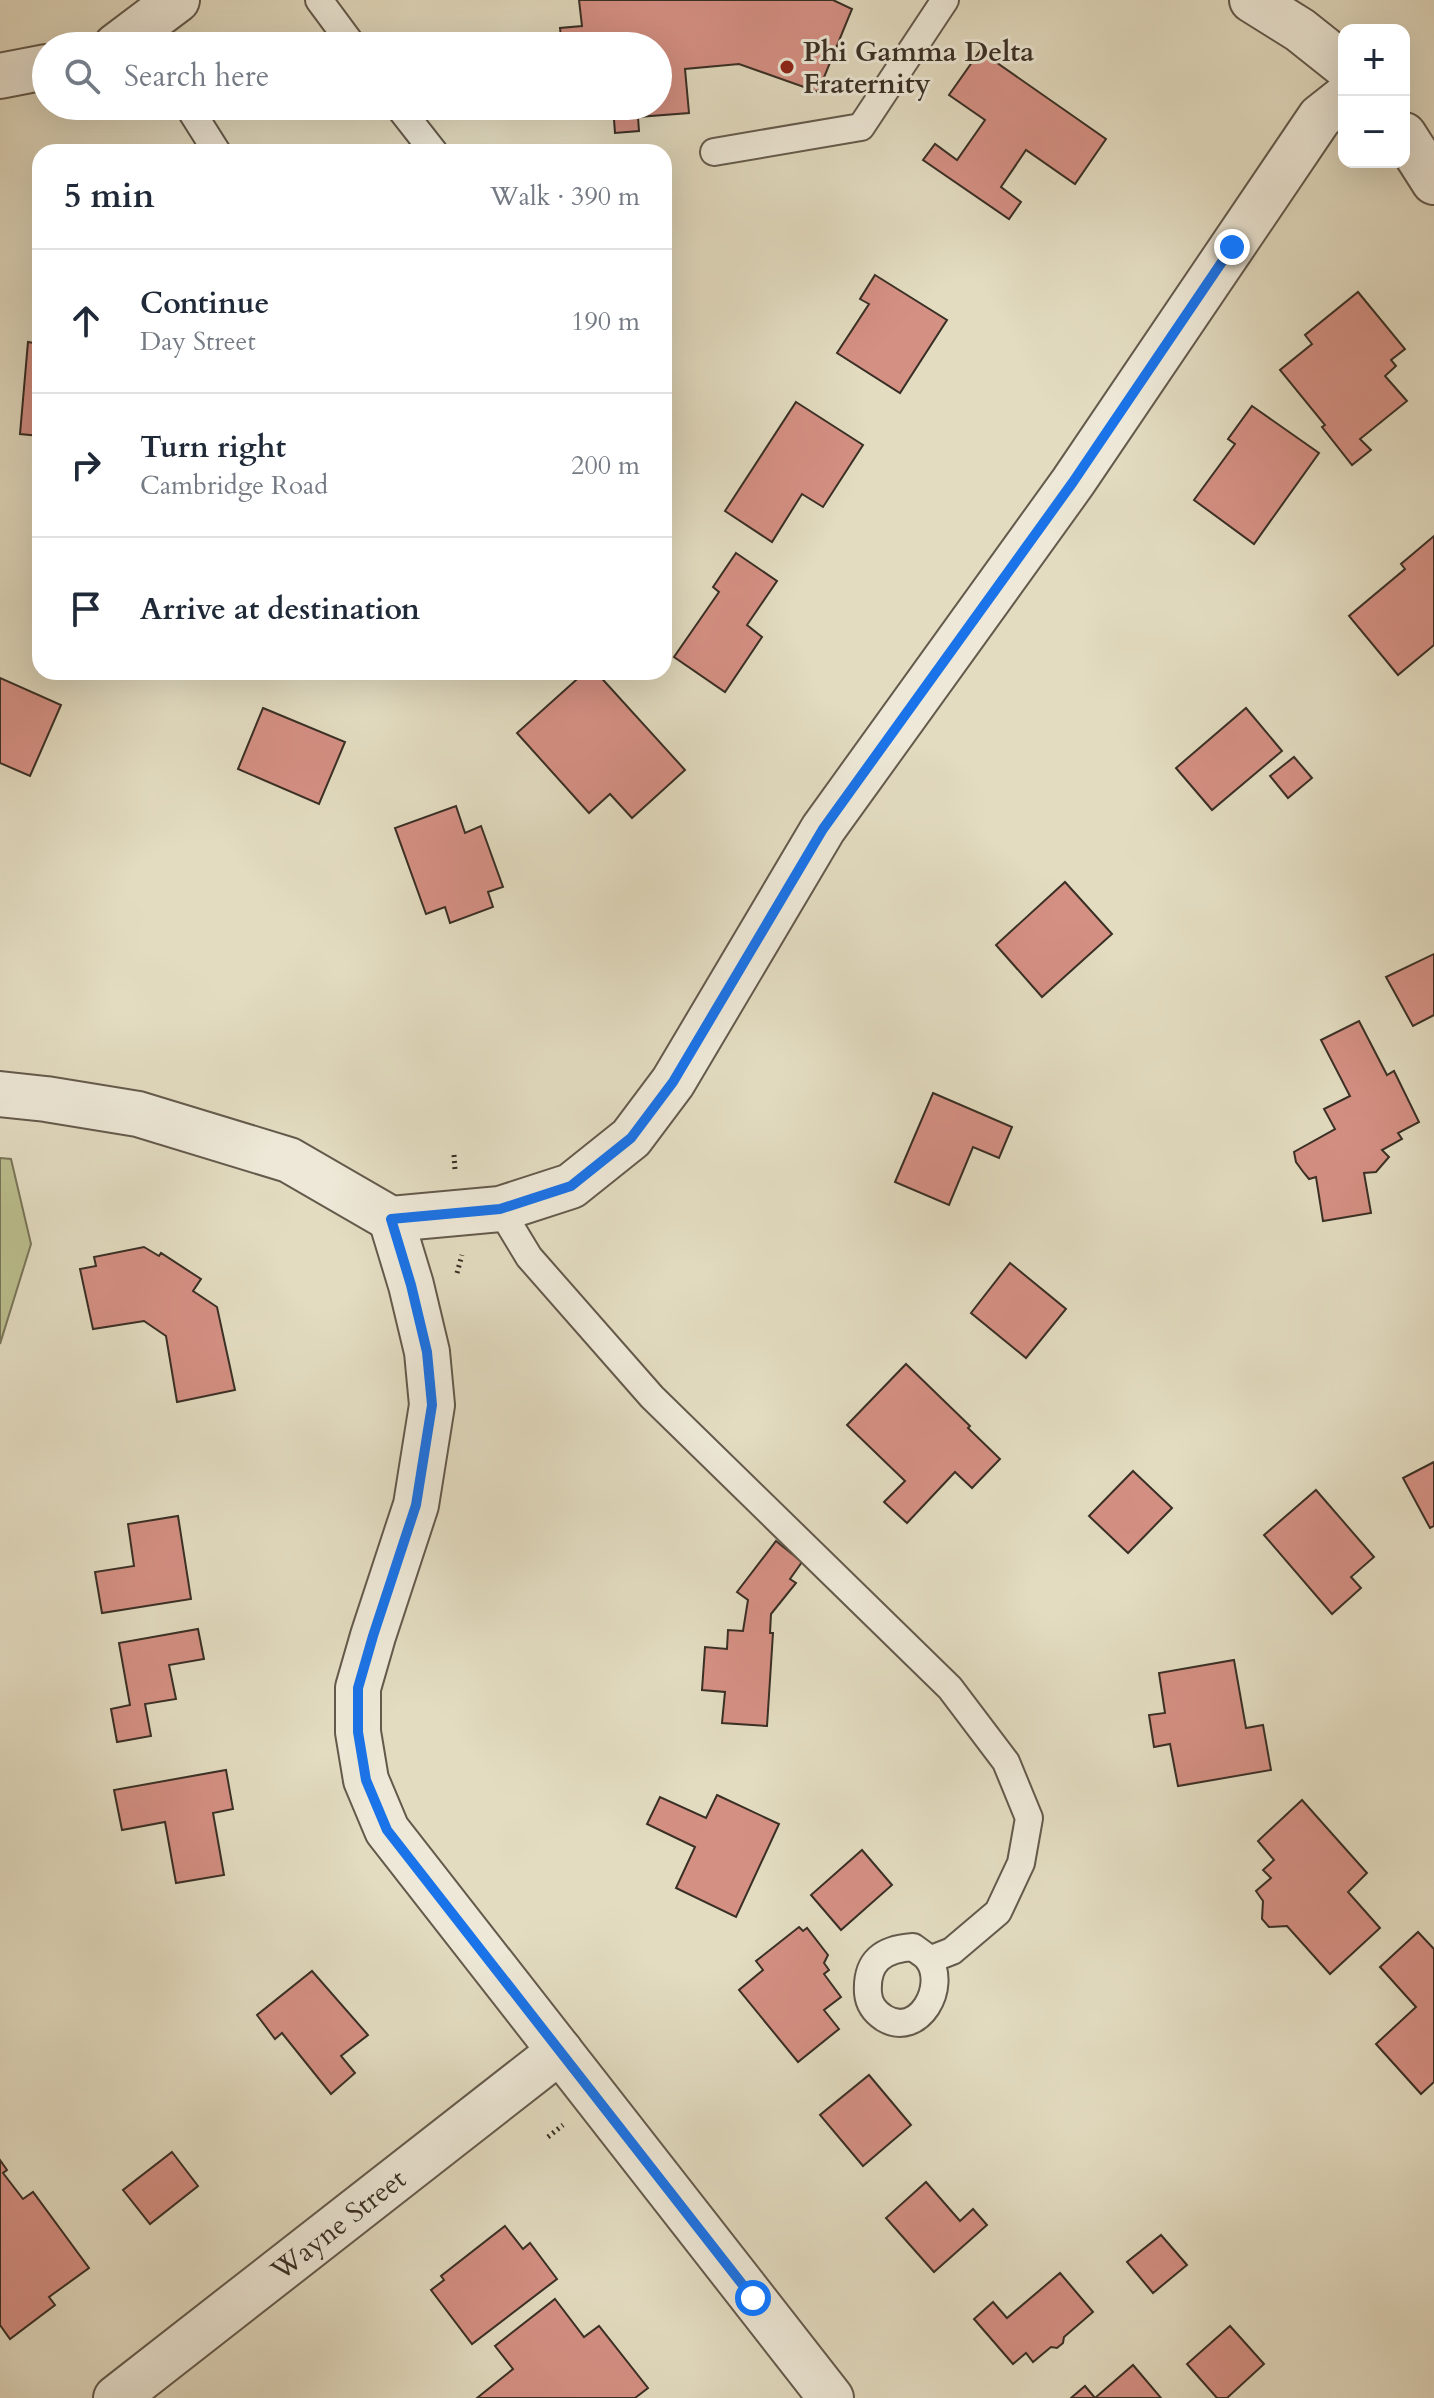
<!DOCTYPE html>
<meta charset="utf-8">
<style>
:root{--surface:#fff;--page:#f6f6f7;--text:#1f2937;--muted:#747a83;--line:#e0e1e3}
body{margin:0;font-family:Cardo,serif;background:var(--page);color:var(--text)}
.controls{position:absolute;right:24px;top:24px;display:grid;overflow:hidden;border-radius:16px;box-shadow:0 8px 32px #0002}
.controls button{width:72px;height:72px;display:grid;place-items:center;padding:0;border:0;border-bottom:2px solid var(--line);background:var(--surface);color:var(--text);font:40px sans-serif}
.stop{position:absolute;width:24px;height:24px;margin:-18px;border:6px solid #1a73e8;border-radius:50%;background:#fff}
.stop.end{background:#1a73e8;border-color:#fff;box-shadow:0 2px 8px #0008}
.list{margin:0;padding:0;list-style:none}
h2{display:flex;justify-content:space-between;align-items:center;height:104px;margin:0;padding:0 32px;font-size:34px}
h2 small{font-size:26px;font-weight:400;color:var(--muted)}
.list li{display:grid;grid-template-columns:52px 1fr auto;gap:24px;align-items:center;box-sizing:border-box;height:144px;padding:0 32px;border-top:2px solid var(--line)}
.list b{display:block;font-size:30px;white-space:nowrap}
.list p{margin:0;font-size:26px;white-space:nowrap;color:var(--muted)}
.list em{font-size:26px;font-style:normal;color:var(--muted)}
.icon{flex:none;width:44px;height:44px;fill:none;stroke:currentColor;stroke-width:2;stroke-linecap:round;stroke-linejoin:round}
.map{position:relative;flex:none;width:1434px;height:2398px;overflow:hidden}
.search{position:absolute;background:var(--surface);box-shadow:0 8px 32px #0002;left:32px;top:32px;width:640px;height:88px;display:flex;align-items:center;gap:20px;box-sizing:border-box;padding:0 28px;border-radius:44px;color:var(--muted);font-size:30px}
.panel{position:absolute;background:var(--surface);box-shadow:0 8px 32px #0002;left:32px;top:144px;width:640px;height:536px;border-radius:24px}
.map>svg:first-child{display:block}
.green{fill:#bbbe8e;stroke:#7a765a;stroke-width:2}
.building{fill:#d59084;stroke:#392f25;stroke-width:2}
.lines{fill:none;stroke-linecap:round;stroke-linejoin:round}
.service-casing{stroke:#645a4c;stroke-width:30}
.minor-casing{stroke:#645a4c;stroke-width:48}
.tertiary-casing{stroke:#645a4c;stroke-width:48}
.path{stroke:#392f25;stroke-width:5;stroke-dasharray:2 4;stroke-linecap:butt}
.service{stroke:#ede8d7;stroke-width:26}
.minor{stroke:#ede8d7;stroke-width:44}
.tertiary{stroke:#ede8d7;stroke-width:44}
.route{stroke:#1a73e8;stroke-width:10}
.poi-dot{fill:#8f2418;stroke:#ede8d7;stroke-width:3}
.labels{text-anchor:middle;stroke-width:6;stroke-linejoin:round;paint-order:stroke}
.poi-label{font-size:28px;font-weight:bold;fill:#392f25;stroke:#ede8d7;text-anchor:start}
.street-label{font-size:28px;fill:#392f25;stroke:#ede8d7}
</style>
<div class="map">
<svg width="1434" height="2398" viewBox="0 0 1434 2398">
<rect width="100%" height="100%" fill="#e3dcc1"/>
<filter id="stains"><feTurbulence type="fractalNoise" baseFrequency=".0025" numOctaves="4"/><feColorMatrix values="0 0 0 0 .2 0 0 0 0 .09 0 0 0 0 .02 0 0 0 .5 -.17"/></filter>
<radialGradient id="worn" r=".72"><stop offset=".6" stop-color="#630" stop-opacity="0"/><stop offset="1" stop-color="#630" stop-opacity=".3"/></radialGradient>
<path class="green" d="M0,1158L11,1159L31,1244L0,1344Z"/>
<g class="building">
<path d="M579,0H833L852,9L818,92L739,64L685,69L689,113L638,117L639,131L615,133L613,106H658V46H562L560,28L582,26Z"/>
<path d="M980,51L1106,139L1075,184L1026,150L1001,187L1021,202L1009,219L923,160L935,144L957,160L985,120L949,95Z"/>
<path d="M875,275L947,320L900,393L837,353L869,304L860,299Z"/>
<path d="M1358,292L1405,349L1391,360L1396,366L1385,376L1407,401L1360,439L1371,450L1352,465L1322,427L1325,425L1280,370L1312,344L1305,335Z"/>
<path d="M28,342L40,344V436L20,434Z"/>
<path d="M796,402L863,445L823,507L802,494L772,542L725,511Z"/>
<path d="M1252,406L1319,453L1254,544L1194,500L1235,444L1228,439Z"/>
<path d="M1434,536V645L1398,675L1349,616L1405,569L1401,564Z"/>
<path d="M736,553L777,581L747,625L762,637L725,692L674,657L719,592L713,587Z"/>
<path d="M585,672H596L685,770L632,818L610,794L589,813L517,733Z"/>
<path d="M0,678L61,705L30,776L0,763Z"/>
<path d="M263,708L345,742L319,804L238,769Z"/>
<path d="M1246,708L1282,751L1212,810L1176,768Z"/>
<path d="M1294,757L1312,778L1288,798L1270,776Z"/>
<path d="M456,806L465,833L481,826L503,887L488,892L493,907L450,923L445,907L426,914L395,828Z"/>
<path d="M1065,882L1112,934L1042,997L996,945Z"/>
<path d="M1434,954V1015L1413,1026L1386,977Z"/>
<path d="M1359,1021L1387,1075L1394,1071L1419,1122L1398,1133L1402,1139L1382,1150L1389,1157L1376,1172L1364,1173L1371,1213L1323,1221L1316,1177L1309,1179L1304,1173L1296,1162L1294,1152L1335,1129L1324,1109L1350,1096L1321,1040Z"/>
<path d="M933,1093L1012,1127L999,1158L973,1147L949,1205L895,1182Z"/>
<path d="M144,1247L159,1256L161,1253L201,1279L193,1291L217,1307L235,1390L177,1402L166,1336L144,1321L93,1329L80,1269L96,1266L94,1257Z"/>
<path d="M1010,1263L1066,1309L1026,1358L971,1313Z"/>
<path d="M906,1364L970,1426L968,1428L1000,1459L972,1488L955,1472L907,1523L884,1502L905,1481L847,1425Z"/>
<path d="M1434,1462V1526L1430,1528L1403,1478Z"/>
<path d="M1133,1471L1172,1508L1128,1553L1089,1516Z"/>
<path d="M1316,1490L1374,1557L1351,1577L1361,1588L1332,1614L1264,1535Z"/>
<path d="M178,1516L191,1599L102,1613L95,1572L134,1566L128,1524Z"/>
<path d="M776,1541L802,1562L790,1579L796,1583L771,1614L770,1633H773L767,1726L722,1723L725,1692L702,1690L705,1647L727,1649L728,1630L743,1631L748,1600L737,1592Z"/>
<path d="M198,1629L204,1659L169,1665L176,1699L145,1704L151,1736L117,1742L111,1709L130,1705L119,1643Z"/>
<path d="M1234,1660L1246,1728L1263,1725L1271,1770L1178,1786L1170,1744L1154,1747L1149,1715L1165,1713L1159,1673Z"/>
<path d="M226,1770L233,1809L213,1813L224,1875L176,1883L165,1822L122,1830L114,1790Z"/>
<path d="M717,1795L779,1824L736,1917L676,1888L695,1847L647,1824L660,1797L706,1818Z"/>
<path d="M1302,1800L1367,1873L1348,1892L1380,1928L1330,1974L1287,1926L1269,1927L1262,1919L1263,1901L1256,1891L1271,1878L1263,1870L1274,1860L1258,1841Z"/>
<path d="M862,1850L892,1885L841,1930L811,1895Z"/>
<path d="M799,1927L803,1931L807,1928L828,1955L824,1963L829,1970L824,1974L841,1997L824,2010L839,2029L798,2062L739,1990L763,1970L756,1961Z"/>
<path d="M1418,1932L1434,1949V2082L1421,2094L1376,2044L1416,2007L1380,1967Z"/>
<path d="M312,1971L368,2035L341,2056L355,2073L331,2094L282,2033L275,2039L257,2015Z"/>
<path d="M869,2075L911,2125L863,2166L820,2115Z"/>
<path d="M172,2152L198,2186L150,2224L123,2190Z"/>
<path d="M0,2160L7,2170L3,2173L23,2199L33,2192L89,2268L49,2297L55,2305L10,2339L0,2325Z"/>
<path d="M926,2182L960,2221L973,2209L987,2225L934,2272L886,2218Z"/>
<path d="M505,2226L523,2249L530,2243L557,2279L472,2344L431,2290L444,2280L441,2276Z"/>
<path d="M1161,2235L1187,2265L1153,2293L1127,2262Z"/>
<path d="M1060,2273L1093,2312L1064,2337L1063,2343L1057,2348L1051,2347L1033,2362L1026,2353L1013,2364L974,2319L993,2302L1007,2318Z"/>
<path d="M555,2299L584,2337L599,2326L648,2388L635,2398H477L513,2369L495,2346Z"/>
<path d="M1230,2326L1264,2364L1227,2398H1217L1187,2364Z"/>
<path d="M1133,2365L1161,2398H1071L1085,2386L1095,2398Z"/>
</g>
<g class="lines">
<defs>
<g id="service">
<path d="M319,0L353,46"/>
<path d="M188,106L217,152"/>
<path d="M398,106L434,152"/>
<path d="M714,152L861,127L945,0"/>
<path d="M500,1209L529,1257L652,1397L950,1688L1006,1762L1029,1818L1021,1863L998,1912L952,1951L929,1960"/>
<path d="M913,1947C918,1951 924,1954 928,1959C948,1986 919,2039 884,2018C875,2012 869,2005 868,1993C866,1961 883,1949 913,1947Z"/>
</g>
<g id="minor">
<path d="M116,46L177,0"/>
<path d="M0,76L46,67"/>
<path d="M0,1094L46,1099L138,1114L289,1160L391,1219L500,1209L571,1186L631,1138L673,1082L823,829L1073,482L1320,117L1344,98"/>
<path d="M391,1219L411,1285L427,1352L432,1405L416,1505L373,1636L358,1688V1732L366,1780L387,1830L831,2398"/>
<path d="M116,2398L560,2051"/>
</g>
<g id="tertiary">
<path d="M1252,0L1300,30L1344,65"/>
<path d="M1404,135L1434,182"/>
</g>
</defs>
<use href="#service" class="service-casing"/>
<use href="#minor" class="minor-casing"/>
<use href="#tertiary" class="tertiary-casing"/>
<g class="path">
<path d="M454,1155L455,1170"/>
<path d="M457,1273L462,1255"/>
<path d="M548,2137L563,2125"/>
</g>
<use href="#service" class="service"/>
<use href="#minor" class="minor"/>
<use href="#tertiary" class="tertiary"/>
</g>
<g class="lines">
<path class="route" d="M753,2298L387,1830L366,1780L358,1732V1688L373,1636L416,1505L432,1405L427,1352L411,1285L391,1219L500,1209L571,1186L631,1138L673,1082L823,829L1073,482L1232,247"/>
</g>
<circle class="poi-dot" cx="787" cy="67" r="8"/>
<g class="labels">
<g class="poi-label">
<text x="803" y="61">Phi Gamma Delta<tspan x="803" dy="32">Fraternity</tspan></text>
</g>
<g class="street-label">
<text transform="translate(338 2224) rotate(-38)" y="10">Wayne Street</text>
</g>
</g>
<rect width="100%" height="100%" filter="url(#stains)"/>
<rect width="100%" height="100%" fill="url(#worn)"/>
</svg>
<div class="controls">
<button>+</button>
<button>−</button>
</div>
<div class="stop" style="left:753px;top:2298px"></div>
<div class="stop end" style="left:1232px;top:247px"></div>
<div class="search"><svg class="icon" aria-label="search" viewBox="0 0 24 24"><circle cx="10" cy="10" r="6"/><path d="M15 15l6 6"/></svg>Search here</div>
<section class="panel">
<h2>5 min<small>Walk · 390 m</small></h2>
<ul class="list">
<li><svg class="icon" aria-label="ahead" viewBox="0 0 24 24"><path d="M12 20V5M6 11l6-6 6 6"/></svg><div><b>Continue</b><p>Day Street</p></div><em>190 m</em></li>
<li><svg class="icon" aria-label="right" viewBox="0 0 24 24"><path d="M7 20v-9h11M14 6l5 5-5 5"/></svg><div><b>Turn right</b><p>Cambridge Road</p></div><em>200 m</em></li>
<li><svg class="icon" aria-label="arrive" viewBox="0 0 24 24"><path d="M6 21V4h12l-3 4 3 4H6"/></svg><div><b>Arrive at destination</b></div></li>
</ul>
</section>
</div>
